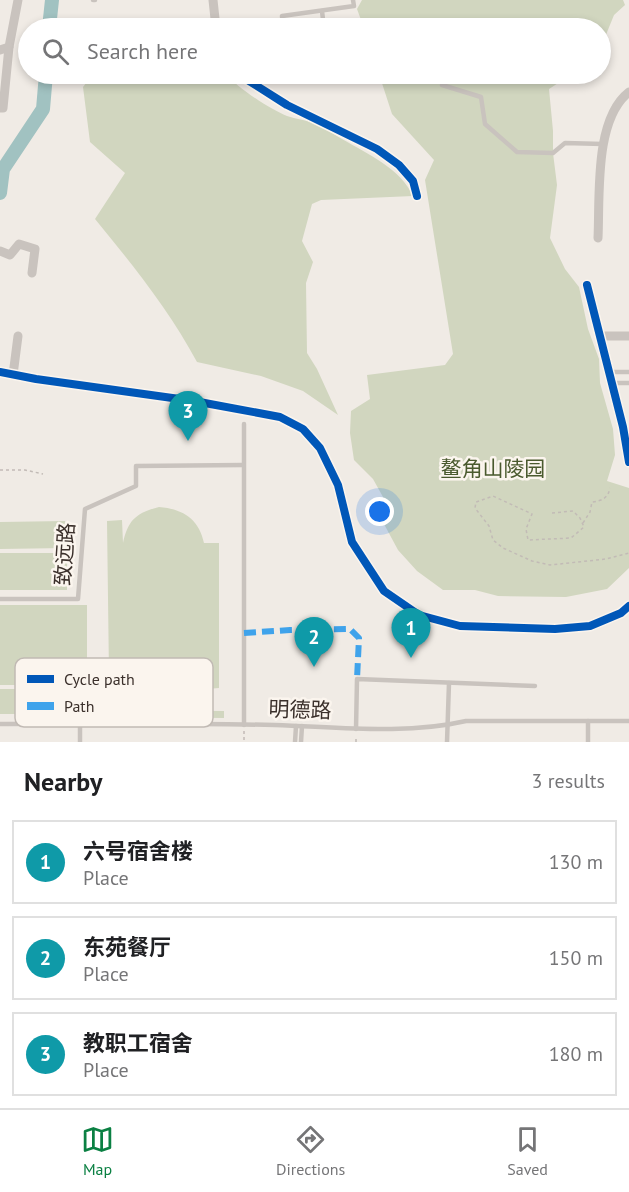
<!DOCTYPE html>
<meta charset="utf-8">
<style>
:root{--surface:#fff;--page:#f6f6f6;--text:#202124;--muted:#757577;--line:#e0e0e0;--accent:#0b8043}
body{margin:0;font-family:"PT Sans","Noto Sans SC",sans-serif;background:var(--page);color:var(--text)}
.you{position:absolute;left:380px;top:512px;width:21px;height:21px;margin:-15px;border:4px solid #fff;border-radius:50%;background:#1a73e8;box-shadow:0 0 0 9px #1a73e833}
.badge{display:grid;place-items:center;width:39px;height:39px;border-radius:50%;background:var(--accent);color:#fff;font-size:20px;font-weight:700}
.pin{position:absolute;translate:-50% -50px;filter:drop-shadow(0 2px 3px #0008)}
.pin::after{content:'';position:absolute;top:32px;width:21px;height:18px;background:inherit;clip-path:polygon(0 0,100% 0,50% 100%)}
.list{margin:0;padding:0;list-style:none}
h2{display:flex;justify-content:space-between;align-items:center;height:78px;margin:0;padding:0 24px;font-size:26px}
h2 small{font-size:20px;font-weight:400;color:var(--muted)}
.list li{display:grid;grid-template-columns:39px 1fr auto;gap:18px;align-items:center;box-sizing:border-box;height:84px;margin:0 12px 12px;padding:0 12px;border:2px solid var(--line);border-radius:0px}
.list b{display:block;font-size:22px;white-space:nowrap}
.list p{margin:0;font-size:20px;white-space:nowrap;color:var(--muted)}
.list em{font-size:20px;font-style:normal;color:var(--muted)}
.icon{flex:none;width:33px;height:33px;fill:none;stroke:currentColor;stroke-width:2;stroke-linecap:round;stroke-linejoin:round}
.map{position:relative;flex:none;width:629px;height:742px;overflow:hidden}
.search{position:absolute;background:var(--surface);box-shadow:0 3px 9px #0003;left:18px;right:18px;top:18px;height:66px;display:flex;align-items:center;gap:15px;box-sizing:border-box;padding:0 21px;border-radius:33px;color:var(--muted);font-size:22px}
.sheet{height:366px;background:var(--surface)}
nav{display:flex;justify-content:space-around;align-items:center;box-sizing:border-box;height:84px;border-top:2px solid var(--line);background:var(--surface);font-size:16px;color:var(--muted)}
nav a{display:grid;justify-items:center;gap:3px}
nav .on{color:var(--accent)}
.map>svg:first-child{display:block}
.green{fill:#d1d6bf}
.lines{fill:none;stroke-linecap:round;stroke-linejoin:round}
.river{stroke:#a1c2c1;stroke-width:14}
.path{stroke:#c2bbb6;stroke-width:1.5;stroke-dasharray:3 3;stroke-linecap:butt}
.service{stroke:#c9c3be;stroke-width:4.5}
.minor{stroke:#c9c3be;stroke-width:9}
.quiet{stroke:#3fa3eb;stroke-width:6;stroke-dasharray:12 6;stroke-linecap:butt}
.cycleway-casing{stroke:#fbf5ee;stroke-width:11}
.cycleway{stroke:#0057b8;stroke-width:8}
.labels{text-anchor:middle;stroke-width:5;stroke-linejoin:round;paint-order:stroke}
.park-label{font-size:21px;fill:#4a5a2e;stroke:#fbf5ee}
.street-label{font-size:21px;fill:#3b302b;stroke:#fbf5ee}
.key{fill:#fbf5ee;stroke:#c1bab4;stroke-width:1.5}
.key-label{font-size:16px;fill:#3b302b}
</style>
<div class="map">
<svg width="629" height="742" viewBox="0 0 629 742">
<rect width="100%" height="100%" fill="#f0ebe5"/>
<g class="green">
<path d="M362,0H623L625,5L614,15L601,47L600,28H364L357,9Z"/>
<path d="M93,74H227C234,86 273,111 287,116C296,119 305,120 314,123C324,127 333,134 342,139C368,154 401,169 413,196L321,200L312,204L302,241L313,262L306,283L307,353L317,369L338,415L303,391L261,376L197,362C169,310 132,264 95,219L125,173L90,142L83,87Z"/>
<path d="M379,74H572L549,89L553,131V153L557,185L550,238L565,269L579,287L588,329L599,359L600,383L613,429L615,455L607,481L629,488V568L607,589L566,597L498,596L475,590H443L417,571L398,550L384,524L383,497L373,479L354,460L350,433L351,411L370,399L367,375L445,365L453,354L425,180L434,160L392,114Z"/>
<path d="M159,507C183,509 199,519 204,543H219V688L207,689L206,670C204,679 203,689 196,696C170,723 131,704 125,671L124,675H109L107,521L122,520L123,543C128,520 136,513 159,507Z"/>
<path d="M65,521L66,548L0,549V522Z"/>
<rect x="0" y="553" width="67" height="37"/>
<path d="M0,605H87V673H51V685H0Z"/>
<rect x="0" y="689" width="51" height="25"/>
<path d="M110,710L224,711V718L110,717Z"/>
</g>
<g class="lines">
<g class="river">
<path d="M49,28L52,0"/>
<path d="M0,193L3,169L43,109L46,74"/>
</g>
<g class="path">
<path d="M0,470H25L43,474"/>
<path d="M552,513L573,511L580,518L584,527L571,538L528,540L526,529L532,514L493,496L476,502L475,508L489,526L493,540L503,548L532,561L550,565L606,559L629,553"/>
<path d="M583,523L590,512L592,502C602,501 608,498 610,488"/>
<path d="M244,731V742"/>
<path d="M356,742V736"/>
</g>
<g class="service">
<path d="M93,0H95"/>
<path d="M322,11L324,28"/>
<path d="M244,28V26L282,22"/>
<path d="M283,28L282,16L354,6L353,0"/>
<path d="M442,85L481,97L485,124L517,152L553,153L565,143L603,144"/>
<path d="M609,372H629"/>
<path d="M612,383H629"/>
<path d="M244,424V725"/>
<path d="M0,599H78L85,509L136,486V466L243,465"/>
<path d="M588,721V742"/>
<path d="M0,724C92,724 183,723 275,725C338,727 405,735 466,721H629"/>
<path d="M80,724V742"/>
<path d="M356,729L357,679L535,686"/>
<path d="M295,742L296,726"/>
<path d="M301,742L302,726"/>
<path d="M447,742L449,683"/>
</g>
<g class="minor">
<path d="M213,0L216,28"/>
<path d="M0,50L9,47L18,0"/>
<path d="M238,74L287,105L377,149L399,165L413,181L417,196"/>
<path d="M0,108H3L9,47"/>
<path d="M598,238C600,196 594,119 629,92"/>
<path d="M0,251L10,255L19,244L35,249L32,273"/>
<path d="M587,285L623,427L629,462"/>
<path d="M600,336H629"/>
<path d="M0,372L36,379L194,401L280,417L303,429L320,448L338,485L352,542L384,591L419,615L460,626L555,629L590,626L621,613L629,606"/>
<path d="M13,375L18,336"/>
</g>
<path class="quiet" d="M244,633L290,630L350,629L359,638L357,679"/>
<defs>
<g id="cycleway">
<path d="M238,74L287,105L377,149L399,165L413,181L417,196"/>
<path d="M587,285L623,427L629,462"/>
<path d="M0,372L36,379L194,401L280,417L303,429L320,448L338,485L352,542L384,591L419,615L460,626L555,629L590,626L621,613L629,606"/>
</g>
</defs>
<use href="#cycleway" class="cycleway-casing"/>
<use href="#cycleway" class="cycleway"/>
</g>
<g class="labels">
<g class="park-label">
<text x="493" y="476">鳌角山陵园</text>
</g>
<g class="street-label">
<text transform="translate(65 554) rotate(-86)" y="7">致远路</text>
<text transform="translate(300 710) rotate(2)" y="7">明德路</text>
</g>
</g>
<rect x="15" y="658" width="198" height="69" rx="9" class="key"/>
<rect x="27" y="675" width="27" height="8" fill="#0057b8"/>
<rect x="27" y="702" width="27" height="8" fill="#3fa3eb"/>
<g class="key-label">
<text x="64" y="685">Cycle path</text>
<text x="64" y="712">Path</text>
</g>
</svg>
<div class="you"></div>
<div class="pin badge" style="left:411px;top:658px;background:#0f9aa8">1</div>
<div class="pin badge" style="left:314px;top:667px;background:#0f9aa8">2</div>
<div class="pin badge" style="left:188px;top:441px;background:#0f9aa8">3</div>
<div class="search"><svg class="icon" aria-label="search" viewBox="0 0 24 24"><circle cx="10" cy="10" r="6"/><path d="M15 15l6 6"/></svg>Search here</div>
</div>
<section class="sheet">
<h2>Nearby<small>3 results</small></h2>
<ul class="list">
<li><span class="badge" style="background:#0f9aa8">1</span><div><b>六号宿舍楼</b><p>Place</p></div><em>130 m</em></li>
<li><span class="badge" style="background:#0f9aa8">2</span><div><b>东苑餐厅</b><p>Place</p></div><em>150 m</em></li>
<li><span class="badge" style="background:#0f9aa8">3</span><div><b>教职工宿舍</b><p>Place</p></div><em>180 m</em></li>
</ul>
</section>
<nav>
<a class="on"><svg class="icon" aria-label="map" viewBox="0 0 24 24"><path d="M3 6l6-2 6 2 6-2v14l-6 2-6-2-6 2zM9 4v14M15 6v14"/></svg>Map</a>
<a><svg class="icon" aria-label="directions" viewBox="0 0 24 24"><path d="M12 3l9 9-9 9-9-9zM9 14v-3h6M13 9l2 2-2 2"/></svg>Directions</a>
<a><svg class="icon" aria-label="saved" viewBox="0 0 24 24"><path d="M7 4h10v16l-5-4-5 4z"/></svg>Saved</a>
</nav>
